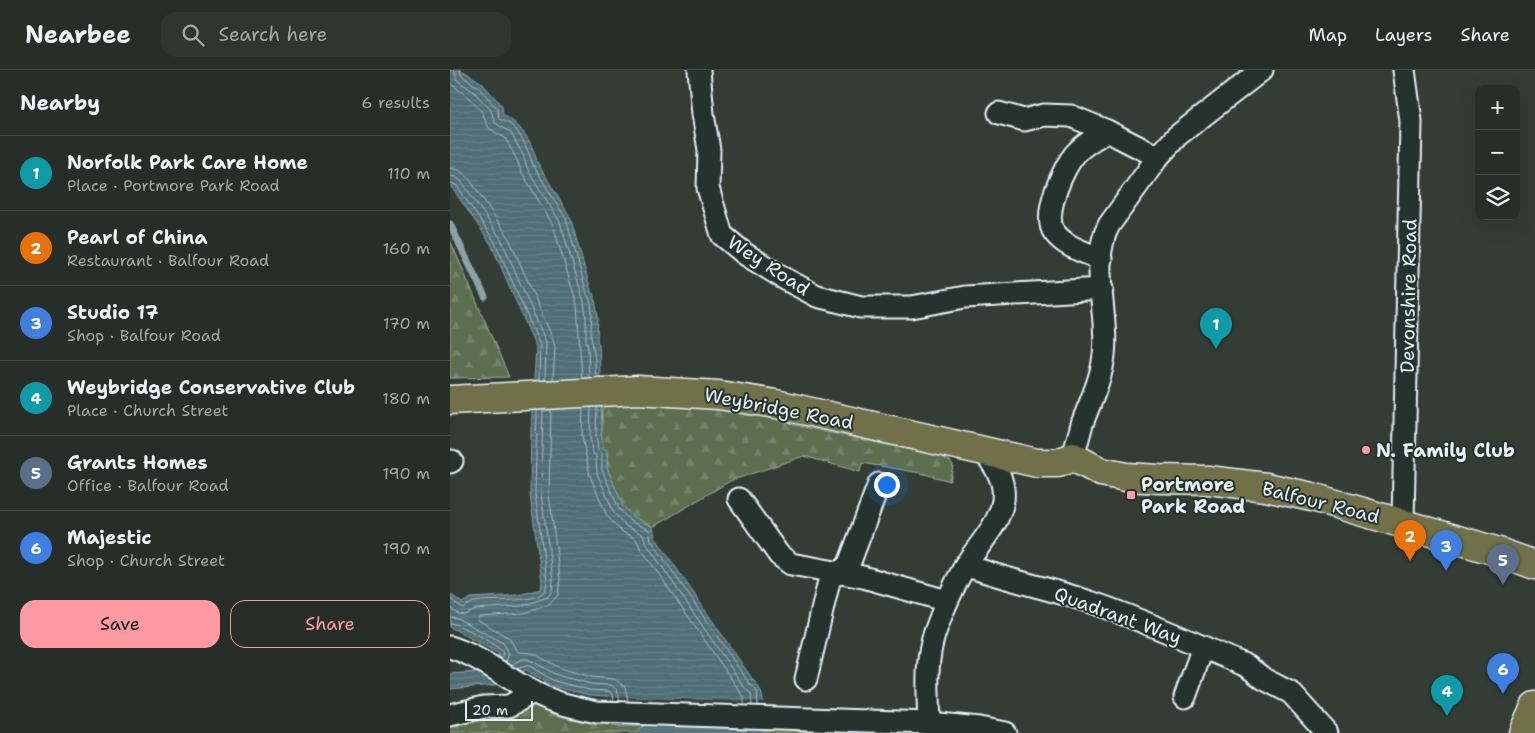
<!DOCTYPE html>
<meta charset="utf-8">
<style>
:root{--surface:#272d28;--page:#2f3530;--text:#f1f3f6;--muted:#a4a8a8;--line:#434945;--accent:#ff9aa2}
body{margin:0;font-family:"Shantell Sans",sans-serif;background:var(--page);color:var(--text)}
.controls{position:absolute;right:15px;top:15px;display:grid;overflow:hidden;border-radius:10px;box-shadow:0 5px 20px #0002}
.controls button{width:45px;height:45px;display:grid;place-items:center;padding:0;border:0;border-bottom:1px solid var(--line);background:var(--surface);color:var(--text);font:25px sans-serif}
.scale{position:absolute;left:15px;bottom:12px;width:68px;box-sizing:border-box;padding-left:5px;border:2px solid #e8f1f8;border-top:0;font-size:14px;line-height:18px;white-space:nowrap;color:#e8f1f8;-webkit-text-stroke:4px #26332d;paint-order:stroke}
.you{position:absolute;left:436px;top:414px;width:18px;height:18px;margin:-12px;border:4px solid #fff;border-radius:50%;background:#1a73e8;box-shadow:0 0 0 8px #1a73e833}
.badge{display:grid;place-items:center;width:32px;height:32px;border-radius:50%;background:var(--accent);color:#fff;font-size:16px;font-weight:700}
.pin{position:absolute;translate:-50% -41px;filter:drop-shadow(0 1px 2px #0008)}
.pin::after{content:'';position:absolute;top:26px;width:18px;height:15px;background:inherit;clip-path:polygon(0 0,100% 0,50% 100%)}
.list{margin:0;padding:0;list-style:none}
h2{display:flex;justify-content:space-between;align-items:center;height:65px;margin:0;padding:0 20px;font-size:21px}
h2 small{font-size:16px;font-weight:400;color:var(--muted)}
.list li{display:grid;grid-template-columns:32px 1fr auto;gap:15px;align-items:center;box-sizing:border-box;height:75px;padding:0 20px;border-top:1px solid var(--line)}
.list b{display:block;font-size:19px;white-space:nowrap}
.list p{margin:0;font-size:16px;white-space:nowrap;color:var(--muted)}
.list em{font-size:16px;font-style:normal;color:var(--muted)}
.actions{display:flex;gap:10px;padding:15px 20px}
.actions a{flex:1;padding:11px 0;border:1px solid var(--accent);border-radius:15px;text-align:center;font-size:18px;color:var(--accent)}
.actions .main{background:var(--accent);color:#111}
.icon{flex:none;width:28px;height:28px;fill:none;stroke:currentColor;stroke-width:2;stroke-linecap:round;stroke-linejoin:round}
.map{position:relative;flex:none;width:1085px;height:663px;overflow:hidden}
header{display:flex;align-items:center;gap:30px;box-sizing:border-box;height:70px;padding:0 25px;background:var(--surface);border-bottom:1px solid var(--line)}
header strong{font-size:24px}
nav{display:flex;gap:28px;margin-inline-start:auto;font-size:18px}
.search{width:350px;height:45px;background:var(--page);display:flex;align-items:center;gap:12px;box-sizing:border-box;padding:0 18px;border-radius:15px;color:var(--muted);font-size:19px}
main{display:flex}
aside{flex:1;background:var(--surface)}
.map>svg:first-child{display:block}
.forest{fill:url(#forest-firs);stroke:#a2b0a4}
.water{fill:url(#water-rules);stroke:#8ca2a9}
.pier{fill:#343c36}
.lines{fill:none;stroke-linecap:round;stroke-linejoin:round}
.shore{stroke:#abbcc4;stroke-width:1}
.stream{stroke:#8ca2a9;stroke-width:7}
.minor-casing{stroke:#e8f1f8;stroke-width:25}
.major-casing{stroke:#e8f1f8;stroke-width:31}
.minor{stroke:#26332d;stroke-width:21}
.major{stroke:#726f4a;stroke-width:28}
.poi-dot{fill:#ff9aa2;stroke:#26332d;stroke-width:2}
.labels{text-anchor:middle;stroke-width:4;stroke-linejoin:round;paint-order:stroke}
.street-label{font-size:19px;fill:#e8f1f8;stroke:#26332d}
.poi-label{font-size:19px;font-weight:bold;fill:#e8f1f8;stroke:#26332d;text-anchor:start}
</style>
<header>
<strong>Nearbee</strong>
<div class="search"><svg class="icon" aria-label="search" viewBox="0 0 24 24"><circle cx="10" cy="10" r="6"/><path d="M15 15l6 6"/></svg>Search here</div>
<nav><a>Map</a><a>Layers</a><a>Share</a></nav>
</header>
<main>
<aside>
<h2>Nearby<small>6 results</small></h2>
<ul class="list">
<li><span class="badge" style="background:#0f9aa8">1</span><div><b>Norfolk Park Care Home</b><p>Place · Portmore Park Road</p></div><em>110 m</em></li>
<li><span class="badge" style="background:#e8710a">2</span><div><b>Pearl of China</b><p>Restaurant · Balfour Road</p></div><em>160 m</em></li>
<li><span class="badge" style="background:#3f7fe0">3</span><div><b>Studio 17</b><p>Shop · Balfour Road</p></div><em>170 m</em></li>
<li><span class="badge" style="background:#0f9aa8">4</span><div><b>Weybridge Conservative Club</b><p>Place · Church Street</p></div><em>180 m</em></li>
<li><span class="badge" style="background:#5c6f8a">5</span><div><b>Grants Homes</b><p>Office · Balfour Road</p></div><em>190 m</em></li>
<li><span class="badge" style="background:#3f7fe0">6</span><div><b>Majestic</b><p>Shop · Church Street</p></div><em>190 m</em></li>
</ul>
<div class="actions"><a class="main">Save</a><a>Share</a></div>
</aside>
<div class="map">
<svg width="1085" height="663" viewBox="0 0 1085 663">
<defs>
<pattern id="forest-firs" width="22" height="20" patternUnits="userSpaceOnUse" patternTransform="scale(1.25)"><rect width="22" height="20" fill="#5d6e50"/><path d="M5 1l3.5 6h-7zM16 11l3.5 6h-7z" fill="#74836a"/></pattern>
<pattern id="water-rules" width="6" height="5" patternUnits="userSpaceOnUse" patternTransform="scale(1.25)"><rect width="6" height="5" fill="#4f6d75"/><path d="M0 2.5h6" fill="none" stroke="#688289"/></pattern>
</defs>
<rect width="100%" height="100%" fill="#343c36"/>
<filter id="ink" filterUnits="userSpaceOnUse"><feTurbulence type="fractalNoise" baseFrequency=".02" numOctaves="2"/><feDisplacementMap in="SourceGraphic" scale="10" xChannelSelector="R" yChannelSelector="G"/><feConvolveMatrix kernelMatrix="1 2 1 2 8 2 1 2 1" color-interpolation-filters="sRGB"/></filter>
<g filter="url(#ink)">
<g class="forest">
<path d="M0,169V170L59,307L0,308Z"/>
<path d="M233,330L317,343L345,355L493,387L500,391L503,395L500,411L471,403L412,393L410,402L354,386L280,411L203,457L183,447L173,436L157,398V381L153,379L151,364L152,361V335Z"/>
<path d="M83,622L160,649L161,655L163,656H195L185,663H0V645Z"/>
<path d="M323,654L432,662L312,663L313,661L322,659Z"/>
</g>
<path class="water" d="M0,0H10L15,2L32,13L52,36L53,45C71,54 83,73 87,92L120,147L142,224H144L148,247L147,271L149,274L152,361L151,364L153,379L157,380V398L173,436L183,447L203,457L205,467L303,610C320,627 309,642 312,663H185L194,656H163L158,626L139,625L102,616L76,600L45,615L0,619V604L24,602L49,584L0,557V524L12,533L21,528L69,525L91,519L92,511L80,425L81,360L86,277L41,174L0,115Z"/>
<path class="pier" d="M157,627L316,632L313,657L315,659L161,655Z"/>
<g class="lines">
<g class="shore">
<path d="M4,0L7,10L24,22L41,40L45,53L61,63L74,87L77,98L110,152L134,232L136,248V270L138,278L139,308"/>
<path d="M10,0L11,5L28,17L47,38L49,49C53,51 57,52 61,55C71,62 79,83 83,95L116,149L137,224C147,239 138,257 142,272C145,283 145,295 146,307"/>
<path d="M0,13L19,28L33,43L36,53L40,59L55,68L67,90L71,101L103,155L127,235L132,308"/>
<path d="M0,98L9,100L18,107L58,166L103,269L105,277L103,310"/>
<path d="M0,106L6,107L12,112L51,169L96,272L95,310"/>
<path d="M0,112L7,116L45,172L90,275L89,310"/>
<path d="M147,337L146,364L148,380L152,385V400L169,439L180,451L199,460L201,470L299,613L307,621L308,635"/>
<path d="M133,338L132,366L140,406L157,446L171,461L186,469L190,477L294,627V635"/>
<path d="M141,338L140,365L142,381L146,387L147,403L164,443L176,456L193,465L196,473L294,617L301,624L302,635"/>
<path d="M101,340L99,423L110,509L108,525L99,535L74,543L29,546L27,549L59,568L68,582L83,583L110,598L142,607L164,609L175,617L178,631"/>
<path d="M0,529L13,538C16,536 20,533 24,532C43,528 81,535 95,521L97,511L85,424L87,340"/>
<path d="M0,537L7,543L13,544L25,539L72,536L98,527L102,521L103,510L91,424L93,340"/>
<path d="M0,547L7,548L53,573L59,583L56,592"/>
<path d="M0,553C10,554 49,575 53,583L51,589"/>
<path d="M61,595L72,589H78L107,605L141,614L161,615L167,620L170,631"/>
<path d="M67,599L78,595L104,611L140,620L159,621L163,625L164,631"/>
</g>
<path class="stream" d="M0,154L35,227"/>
<defs>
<g id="minor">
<path d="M249,0L253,44L259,80L258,118L272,165L295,184L337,210L367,226L411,237H462L515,227L652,219"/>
<path d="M549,43L574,50L594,45L621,46L657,61L708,87"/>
<path d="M651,189C634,182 615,177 604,162C592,145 613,97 626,83C635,73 646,68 657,61"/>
<path d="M623,387C626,376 629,365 632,354C639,334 650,313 653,292C661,250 638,193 659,155L708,87L727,66L812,0"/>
<path d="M0,392L2,391"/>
<path d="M289,429L329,485L341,494L413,507L497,531"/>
<path d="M953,453L961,51L954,0"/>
<path d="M515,495C556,510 599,518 640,532C694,550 745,574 797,596L814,609L841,623L877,663"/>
<path d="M0,577C29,586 52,605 78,619C100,632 123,637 147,642L479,653L529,658L555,663"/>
<path d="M356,609L380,507L390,503L399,494L429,414"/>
<path d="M735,627L753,577"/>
<path d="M0,645L34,637L59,636L83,622"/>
<path d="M479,653C478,623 475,591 485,562C493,539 503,517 515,496C529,473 557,448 553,419C552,405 542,392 534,382"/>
</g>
<g id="major">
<path d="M0,330L188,320L269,325L326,334L587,393H608L623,387L651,402L676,407L709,409L758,410L816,417L862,427L1049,482L1085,495"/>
<path d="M1073,663L1085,636"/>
</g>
</defs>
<use href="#minor" class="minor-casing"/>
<use href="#major" class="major-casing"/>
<use href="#minor" class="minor"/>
<use href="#major" class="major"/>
</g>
</g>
<g class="poi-dot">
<circle cx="916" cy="380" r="5"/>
<rect x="676" y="420" width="10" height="10" rx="2.5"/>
</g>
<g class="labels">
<g class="street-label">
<text transform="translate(319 195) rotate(33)" y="7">Wey Road</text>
<text transform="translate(958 226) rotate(-89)" y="7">Devonshire Road</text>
<text transform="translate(329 338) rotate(11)" y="7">Weybridge Road</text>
<text transform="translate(871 432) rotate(14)" y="7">Balfour Road</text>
<text transform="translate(668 545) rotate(20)" y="7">Quadrant Way</text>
</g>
<g class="poi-label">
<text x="926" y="387">N. Family Club</text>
<text x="691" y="421">Portmore<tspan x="691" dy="22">Park Road</tspan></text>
</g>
</g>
</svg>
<div class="controls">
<button>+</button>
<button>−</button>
<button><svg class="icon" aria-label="layers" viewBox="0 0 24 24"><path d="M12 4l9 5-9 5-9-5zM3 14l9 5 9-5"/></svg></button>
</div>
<div class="scale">20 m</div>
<div class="you"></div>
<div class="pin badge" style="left:766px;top:279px;background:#0f9aa8">1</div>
<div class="pin badge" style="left:960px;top:491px;background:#e8710a">2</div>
<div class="pin badge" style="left:996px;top:501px;background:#3f7fe0">3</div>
<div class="pin badge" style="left:997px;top:646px;background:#0f9aa8">4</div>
<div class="pin badge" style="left:1053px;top:515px;background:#5c6f8a">5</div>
<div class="pin badge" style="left:1053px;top:624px;background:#3f7fe0">6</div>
</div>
</main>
